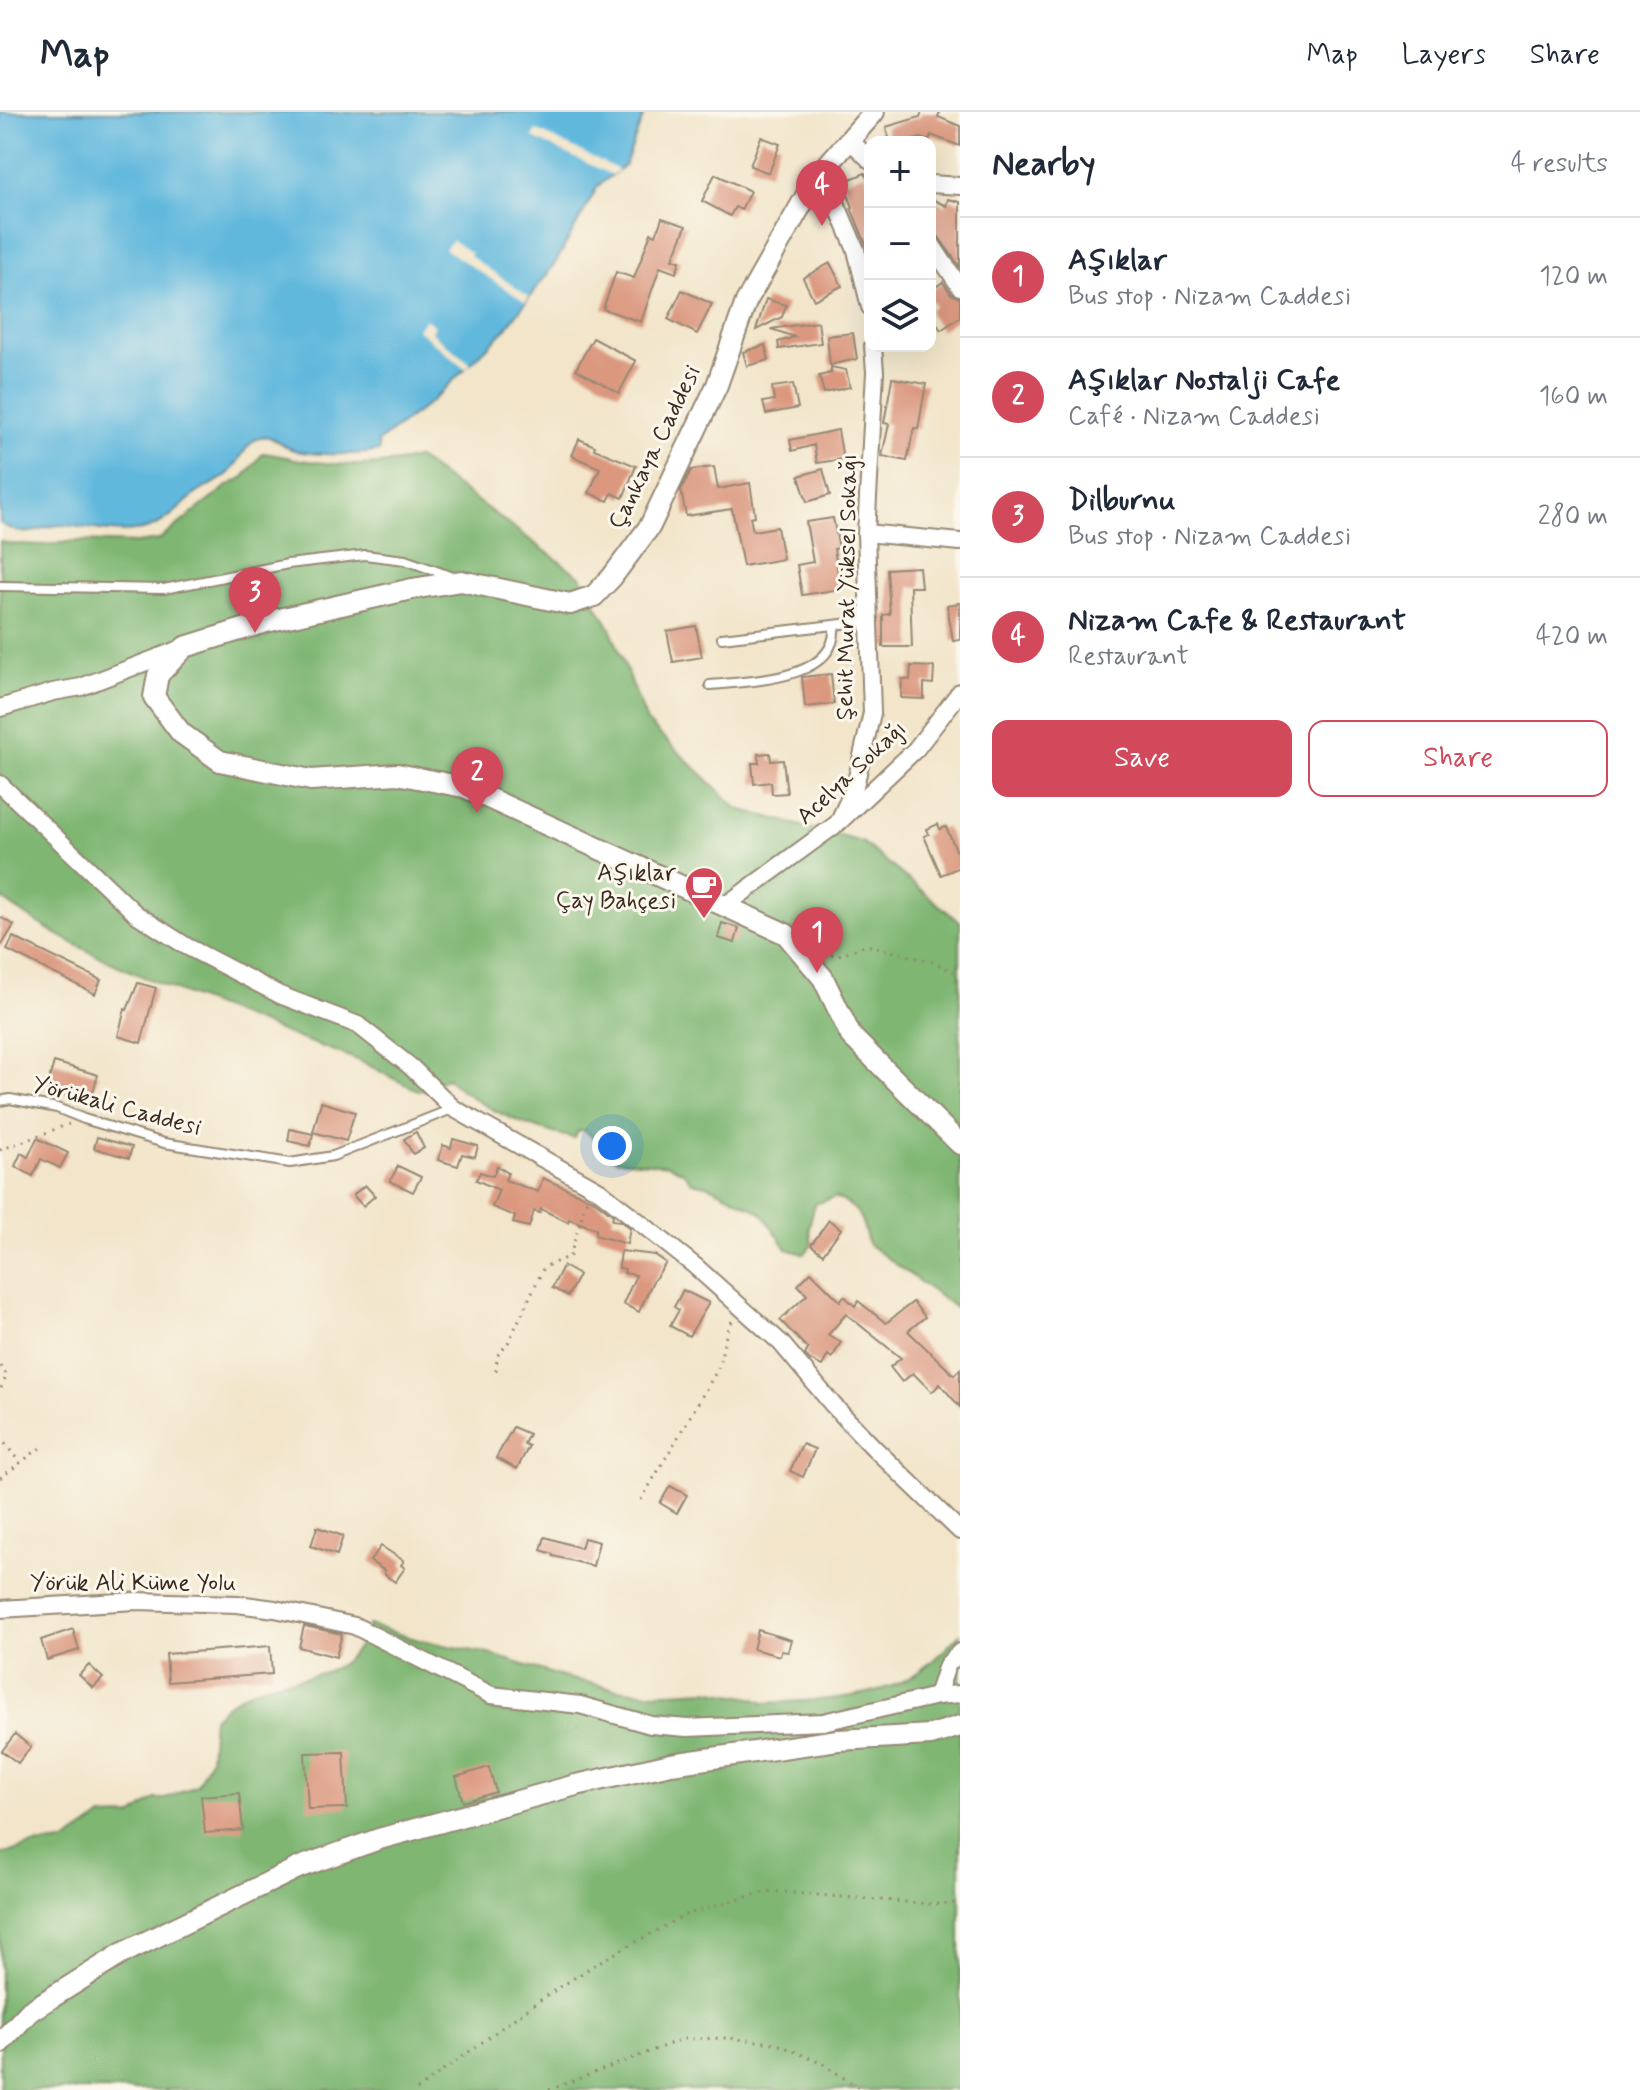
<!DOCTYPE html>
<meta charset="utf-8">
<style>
:root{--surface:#fff;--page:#f6f6f7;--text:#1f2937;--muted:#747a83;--line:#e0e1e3;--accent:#d1495b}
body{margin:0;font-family:Mynerve,sans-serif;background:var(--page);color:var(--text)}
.controls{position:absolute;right:24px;top:24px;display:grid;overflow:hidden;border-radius:16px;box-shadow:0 8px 32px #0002}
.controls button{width:72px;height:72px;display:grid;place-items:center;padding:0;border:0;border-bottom:2px solid var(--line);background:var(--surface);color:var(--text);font:40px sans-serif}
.you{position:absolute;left:612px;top:1034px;width:28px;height:28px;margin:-20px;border:6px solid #fff;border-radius:50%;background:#1a73e8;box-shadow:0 0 0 12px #1a73e833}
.badge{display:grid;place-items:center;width:52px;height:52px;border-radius:50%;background:var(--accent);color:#fff;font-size:26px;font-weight:700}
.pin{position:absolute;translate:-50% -66px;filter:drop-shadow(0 2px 4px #0008)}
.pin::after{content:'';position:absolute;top:42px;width:28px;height:24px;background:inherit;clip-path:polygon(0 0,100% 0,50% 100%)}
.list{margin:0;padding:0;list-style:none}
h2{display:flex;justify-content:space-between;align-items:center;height:104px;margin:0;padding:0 32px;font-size:34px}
h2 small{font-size:26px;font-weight:400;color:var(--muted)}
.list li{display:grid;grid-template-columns:52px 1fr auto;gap:24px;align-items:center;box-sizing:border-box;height:120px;padding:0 32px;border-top:2px solid var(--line)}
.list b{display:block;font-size:30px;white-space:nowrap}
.list p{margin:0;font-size:26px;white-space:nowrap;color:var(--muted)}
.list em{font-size:26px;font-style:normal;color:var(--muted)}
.actions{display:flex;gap:16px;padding:24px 32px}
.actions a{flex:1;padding:18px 0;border:2px solid var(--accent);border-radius:16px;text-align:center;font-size:28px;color:var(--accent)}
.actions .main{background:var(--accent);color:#fff}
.icon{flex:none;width:44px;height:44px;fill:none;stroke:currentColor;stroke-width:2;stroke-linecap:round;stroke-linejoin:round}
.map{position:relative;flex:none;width:960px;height:1978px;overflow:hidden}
header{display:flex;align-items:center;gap:48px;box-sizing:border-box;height:112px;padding:0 40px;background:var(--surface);border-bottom:2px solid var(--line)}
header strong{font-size:38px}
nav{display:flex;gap:44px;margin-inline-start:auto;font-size:28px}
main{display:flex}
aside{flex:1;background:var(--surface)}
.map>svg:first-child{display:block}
.forest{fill:#7eb672;stroke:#5c7048;stroke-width:2}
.water{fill:#60b8dd;stroke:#4e717e;stroke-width:2}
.pier{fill:#f2e5ca}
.building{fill:#db987f}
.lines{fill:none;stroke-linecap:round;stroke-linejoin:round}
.service-casing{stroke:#968874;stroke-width:12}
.minor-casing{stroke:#968874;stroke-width:20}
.tertiary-casing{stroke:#968874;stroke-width:24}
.path{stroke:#968874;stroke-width:3;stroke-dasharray:2 6;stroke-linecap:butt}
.service{stroke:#fff;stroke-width:8}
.minor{stroke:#fff;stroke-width:16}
.tertiary{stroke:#fff;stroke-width:20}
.labels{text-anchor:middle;stroke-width:6;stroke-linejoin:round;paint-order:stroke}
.street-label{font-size:24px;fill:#3b2a1e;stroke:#fbf7ec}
.poi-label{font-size:24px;fill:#3b2a1e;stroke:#fbf7ec;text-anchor:end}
</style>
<header>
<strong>Map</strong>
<nav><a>Map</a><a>Layers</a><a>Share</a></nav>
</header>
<main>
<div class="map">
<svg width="960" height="1978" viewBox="0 0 960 1978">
<rect width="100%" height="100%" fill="#fbf7ec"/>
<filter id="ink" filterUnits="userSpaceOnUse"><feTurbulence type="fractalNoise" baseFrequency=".0125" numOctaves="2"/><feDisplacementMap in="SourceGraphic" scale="16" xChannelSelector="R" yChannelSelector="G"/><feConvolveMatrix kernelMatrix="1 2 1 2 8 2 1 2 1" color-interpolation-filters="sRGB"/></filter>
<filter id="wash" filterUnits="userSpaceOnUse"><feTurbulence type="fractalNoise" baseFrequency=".006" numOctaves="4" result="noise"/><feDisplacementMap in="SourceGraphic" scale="32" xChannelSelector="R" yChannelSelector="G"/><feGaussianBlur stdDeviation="1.8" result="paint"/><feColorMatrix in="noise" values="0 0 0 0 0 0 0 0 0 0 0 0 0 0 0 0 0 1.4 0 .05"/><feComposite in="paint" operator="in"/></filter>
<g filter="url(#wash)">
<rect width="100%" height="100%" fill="#f2e5ca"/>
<g class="forest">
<path d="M263,341C276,342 287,346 300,348C341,354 378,356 418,346L581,465L611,518L647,610L738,697L862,730L960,810V1199L868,1132C861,1104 862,1098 835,1085L815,1092L809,1115L812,1133L804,1142L787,1137L762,1101L732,1085L707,1073L692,1070L683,1060L669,1053L618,1048L601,1040L592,1025L584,1018L578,1019L574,1026C529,1016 481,997 447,966L422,979C404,974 389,963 372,955C349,943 322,935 298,926C196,885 89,852 0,785V429L10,432L46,433L75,429L137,431L159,428L226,375L244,365Z"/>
<path d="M368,1513L419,1528L489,1542L566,1566L618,1577L649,1581L707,1578L752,1586L764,1591C806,1589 855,1588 895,1573C918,1564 944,1540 960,1522V1978H0V1743L33,1733L65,1730L102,1705L132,1704L155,1687H165L197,1673L210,1647L213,1606C226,1594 237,1584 254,1577C301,1559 348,1574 368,1513Z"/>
</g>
<path class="water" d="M0,0H645L625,53L598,74L556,150L505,218L432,289L378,330L379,339C359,343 313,344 294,338C283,335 272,322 261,325C245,330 240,351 229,361C218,371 204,375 193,384C181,395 165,411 149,416C121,425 91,415 64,413C38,411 32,432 0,411Z"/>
<g class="pier">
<path d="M536,18L619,58L612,63L533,26Z"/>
<path d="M452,128L471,141L470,144L529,185L526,190L445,137Z"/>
<path d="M426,207L435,214L431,220L471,252L466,257L417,217Z"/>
</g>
<g id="blocks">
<g class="building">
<path d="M922,0H940L938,5L960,14V34L931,23L929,29L921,26L907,30H890L886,15L920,5Z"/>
<path d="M761,25L780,32L769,61L750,54Z"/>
<path d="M865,61L870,74V142L851,96L853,95L843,70Z"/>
<path d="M715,62L750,79L741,98L735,95L730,104L702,89Z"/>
<path d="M930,86L946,94L948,87L960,90V155L930,112Z"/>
<path d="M662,106L686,114L673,147L680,149L676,161L660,155L641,210L603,197L616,160L634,166L651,121L656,123Z"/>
<path d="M830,151L842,174L814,188L803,166Z"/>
<path d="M943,170L951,182L960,186V205L941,218L930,203V197L935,194L930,187V179Z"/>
<path d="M682,178L712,192L697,222L668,207Z"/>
<path d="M766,187L786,193L782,205L756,218Z"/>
<path d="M818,210L821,231L779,237L778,230L795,225L771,217Z"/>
<path d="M853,221L857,247L830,253L827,224Z"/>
<path d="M593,226L636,249L619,281L576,257Z"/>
<path d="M765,233L769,248L747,254L743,240Z"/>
<path d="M831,255L846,258L850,275L824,281L819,264L831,261Z"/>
<path d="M892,266L926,272L918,317L914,316L907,349L882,344L889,312L884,311Z"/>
<path d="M793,272L798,296L766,302L763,290L774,288L772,275Z"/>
<path d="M838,318L843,347L817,351L814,333L792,339L790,328Z"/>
<path d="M579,327L595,334L594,337L636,354L623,386L612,381L608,389L589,381L600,356L572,344Z"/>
<path d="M714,355L718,377L750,371L755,404L750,405L753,419L777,415L783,447L743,454L732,397L686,404L681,378L691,358Z"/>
<path d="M823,357L830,383L807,390L799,364Z"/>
<path d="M833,406L839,436L834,437L841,477L802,483L797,453L813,450L806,410Z"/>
<path d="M919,455L921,475H910L912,535H883V503L890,502L887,457Z"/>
<path d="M960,491V528L953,529L947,493Z"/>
<path d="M696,514L702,545L673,550L667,519Z"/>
<path d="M911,554L934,555L933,572L924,571V587L901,586L902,567L910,568Z"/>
<path d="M831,562L834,592L805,595L802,565Z"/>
<path d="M770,641L771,649L783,648L787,681L772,682L771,670L754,672L752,651H759L758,642Z"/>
<path d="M938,712L940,717L946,715L960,747V755L941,763L924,724L929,722L927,717Z"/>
<path d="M0,805L14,813L0,836Z"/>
<path d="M722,811L739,816L735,831L718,826Z"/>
<path d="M13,825L101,868L95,882L7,838Z"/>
<path d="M138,871L156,876L141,931L118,924L125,897L127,898Z"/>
<path d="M54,950L98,963L91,987L47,975Z"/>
<path d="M321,990L355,1000L346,1029L313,1020Z"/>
<path d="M290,1017L313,1022L310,1034L288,1029Z"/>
<path d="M416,1020L424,1036L413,1042L404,1027Z"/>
<path d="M97,1025L132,1035L129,1046L94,1036Z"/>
<path d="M37,1026L68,1041L60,1056L41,1047L33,1064L15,1054L21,1041L28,1045Z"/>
<path d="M453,1027L478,1034L475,1045L462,1042L458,1054L438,1048L443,1033L451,1036Z"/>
<path d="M398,1054L421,1065L413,1080L390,1069Z"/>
<path d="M497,1054L508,1061L505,1068L538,1080L543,1066L595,1089L613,1103L612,1108L621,1109L630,1116L627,1132L595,1123L596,1117L569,1107L568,1110L541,1097L540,1101L534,1099L529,1115L513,1111L515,1104L492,1095L499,1078L476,1068L480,1060L493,1064Z"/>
<path d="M365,1073L375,1084L363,1094L353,1083Z"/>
<path d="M829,1108L841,1117L823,1142L811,1133Z"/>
<path d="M621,1139L655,1143L666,1151L652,1171L639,1200L623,1192L636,1163L624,1161L625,1157L619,1156Z"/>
<path d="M563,1154L579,1163L568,1184L552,1176Z"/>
<path d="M811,1160L840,1189L844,1184L855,1194L858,1189L886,1211L913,1190L925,1205L908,1219L954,1263L960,1257V1295L940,1272L932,1280L913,1261L902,1270L890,1255L901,1246L846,1202L828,1223L841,1230L832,1246L828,1243L822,1254L810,1248L805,1243L808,1237L780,1208L807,1183L798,1173Z"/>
<path d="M683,1178L709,1191L689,1224L670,1214L679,1198L674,1195Z"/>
<path d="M513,1315L529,1322L524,1332L529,1334L517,1357L496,1346Z"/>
<path d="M802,1332L815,1337L803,1365L790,1359Z"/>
<path d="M670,1374L687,1383L677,1401L660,1391Z"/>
<path d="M317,1415L343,1424L337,1443L311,1434Z"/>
<path d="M545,1425L581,1436L584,1426L599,1430L593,1454L553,1444V1442L541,1438Z"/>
<path d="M381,1434L404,1449L401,1453L405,1456L395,1470L384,1462L385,1459L370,1449Z"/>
<path d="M304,1514L342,1522L336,1545L299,1535Z"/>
<path d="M73,1517L79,1538L47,1548L41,1528Z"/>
<path d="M758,1518L791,1528L788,1540L781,1539L780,1544L753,1537Z"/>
<path d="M270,1534L272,1562L168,1570L166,1542Z"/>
<path d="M89,1553L103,1566L93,1576L79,1563Z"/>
<path d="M15,1622L31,1635L18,1651L2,1639Z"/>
<path d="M344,1640L347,1696L308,1697L305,1641Z"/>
<path d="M489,1655L496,1680L463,1690L456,1665Z"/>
<path d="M239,1681L243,1718L205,1721L201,1684Z"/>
</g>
</g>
</g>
<g filter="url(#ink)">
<use href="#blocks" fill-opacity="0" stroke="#968874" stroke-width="2"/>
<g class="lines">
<defs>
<g id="service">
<path d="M0,474L164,477L288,452L365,443L405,448L453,465"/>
<path d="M722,526L868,509"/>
<path d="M710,573C748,569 839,569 834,513"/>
<path d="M0,989L10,987L57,996L84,1007L164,1031L290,1051L333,1044L452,997"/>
</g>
<g id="minor">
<path d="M849,27L870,48"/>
<path d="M817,65L836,91L856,138L870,195"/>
<path d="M930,72L960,74"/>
<path d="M930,130L960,175"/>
<path d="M866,421L960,430"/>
<path d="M0,596L53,580L81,575L180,537"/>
<path d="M0,672L136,802L186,834L280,883L358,913L411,955L453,996L600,1079L695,1154L781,1231L833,1293L873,1335L960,1419"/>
<path d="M838,711L855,674L872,601L866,421L875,260L873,234"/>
<path d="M726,793L838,711L916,637L960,580"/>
<path d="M0,1497L136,1489L237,1492L275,1497L355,1514L491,1583L580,1593L651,1613L687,1616L823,1610L937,1584L960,1582"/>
<path d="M937,1584L947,1553L960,1540"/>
</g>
<g id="tertiary">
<path d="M874,0L817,65L746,190L717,273L650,414L612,465L594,484L570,492L461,469L412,477L266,510L185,535L158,563L154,585L181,621L220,649L311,668L397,662L464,675L786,822L823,866L851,924L960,1032"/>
<path d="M0,1931L30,1899L123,1841L300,1755L379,1727L576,1673L671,1652L838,1628L931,1623L960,1614"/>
</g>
</defs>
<use href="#service" class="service-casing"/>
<use href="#minor" class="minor-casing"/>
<use href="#tertiary" class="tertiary-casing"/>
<g class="path">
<path d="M824,839L835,844L867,833L933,850L960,863"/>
<path d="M0,1038L69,1012"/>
<path d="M0,1254L7,1263L0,1278"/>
<path d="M496,1259L497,1244L508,1231L544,1155L570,1144L587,1087"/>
<path d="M0,1325L20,1351"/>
<path d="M0,1366L44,1333"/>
<path d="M641,1388L718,1257L728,1215L733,1208"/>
<path d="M417,1978L534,1892L599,1850L687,1802L768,1779L930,1792L960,1791"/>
<path d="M549,1978L683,1927L728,1926L775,1931L823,1952L862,1978"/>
</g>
<use href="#service" class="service"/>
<use href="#minor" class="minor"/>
<use href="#tertiary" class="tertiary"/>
</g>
</g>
<defs>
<symbol id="cafe-pin" viewBox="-11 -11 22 30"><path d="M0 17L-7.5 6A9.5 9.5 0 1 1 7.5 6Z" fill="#d1495b" stroke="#fbf7ec"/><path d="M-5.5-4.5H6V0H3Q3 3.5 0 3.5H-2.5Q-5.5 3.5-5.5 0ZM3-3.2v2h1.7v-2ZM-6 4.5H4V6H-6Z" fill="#fff"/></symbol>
</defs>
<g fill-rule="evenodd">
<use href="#cafe-pin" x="682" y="752" width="44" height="60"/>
</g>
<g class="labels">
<g class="street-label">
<text transform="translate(654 335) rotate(-64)" y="8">Çankaya Caddesi</text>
<text transform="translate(846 475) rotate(-89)" y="8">Şehit Murat Yüksel Sokağı</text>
<text transform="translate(851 660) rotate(-43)" y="8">Acelya Sokağı</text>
<text transform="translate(117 993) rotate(15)" y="8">Yörükali Caddesi</text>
<text x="133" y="1478">Yörük Ali Küme Yolu</text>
</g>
<g class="poi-label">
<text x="676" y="768">Aşıklar<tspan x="676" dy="28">Çay Bahçesi</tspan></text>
</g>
</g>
</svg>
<div class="controls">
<button>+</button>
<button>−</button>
<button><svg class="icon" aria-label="layers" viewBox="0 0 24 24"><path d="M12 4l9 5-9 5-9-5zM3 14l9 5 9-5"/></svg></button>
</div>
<div class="you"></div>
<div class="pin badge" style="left:817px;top:861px">1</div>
<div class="pin badge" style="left:477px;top:701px">2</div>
<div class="pin badge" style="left:255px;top:521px">3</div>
<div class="pin badge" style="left:822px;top:114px">4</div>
</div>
<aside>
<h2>Nearby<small>4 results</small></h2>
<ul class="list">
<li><span class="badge">1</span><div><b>Aşıklar</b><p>Bus stop · Nizam Caddesi</p></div><em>120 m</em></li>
<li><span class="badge">2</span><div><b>Aşıklar Nostalji Cafe</b><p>Café · Nizam Caddesi</p></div><em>160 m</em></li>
<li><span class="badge">3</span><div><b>Dilburnu</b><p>Bus stop · Nizam Caddesi</p></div><em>280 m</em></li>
<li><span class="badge">4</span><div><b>Nizam Cafe &amp; Restaurant</b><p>Restaurant</p></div><em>420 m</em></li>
</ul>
<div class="actions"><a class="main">Save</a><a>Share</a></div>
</aside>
</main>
